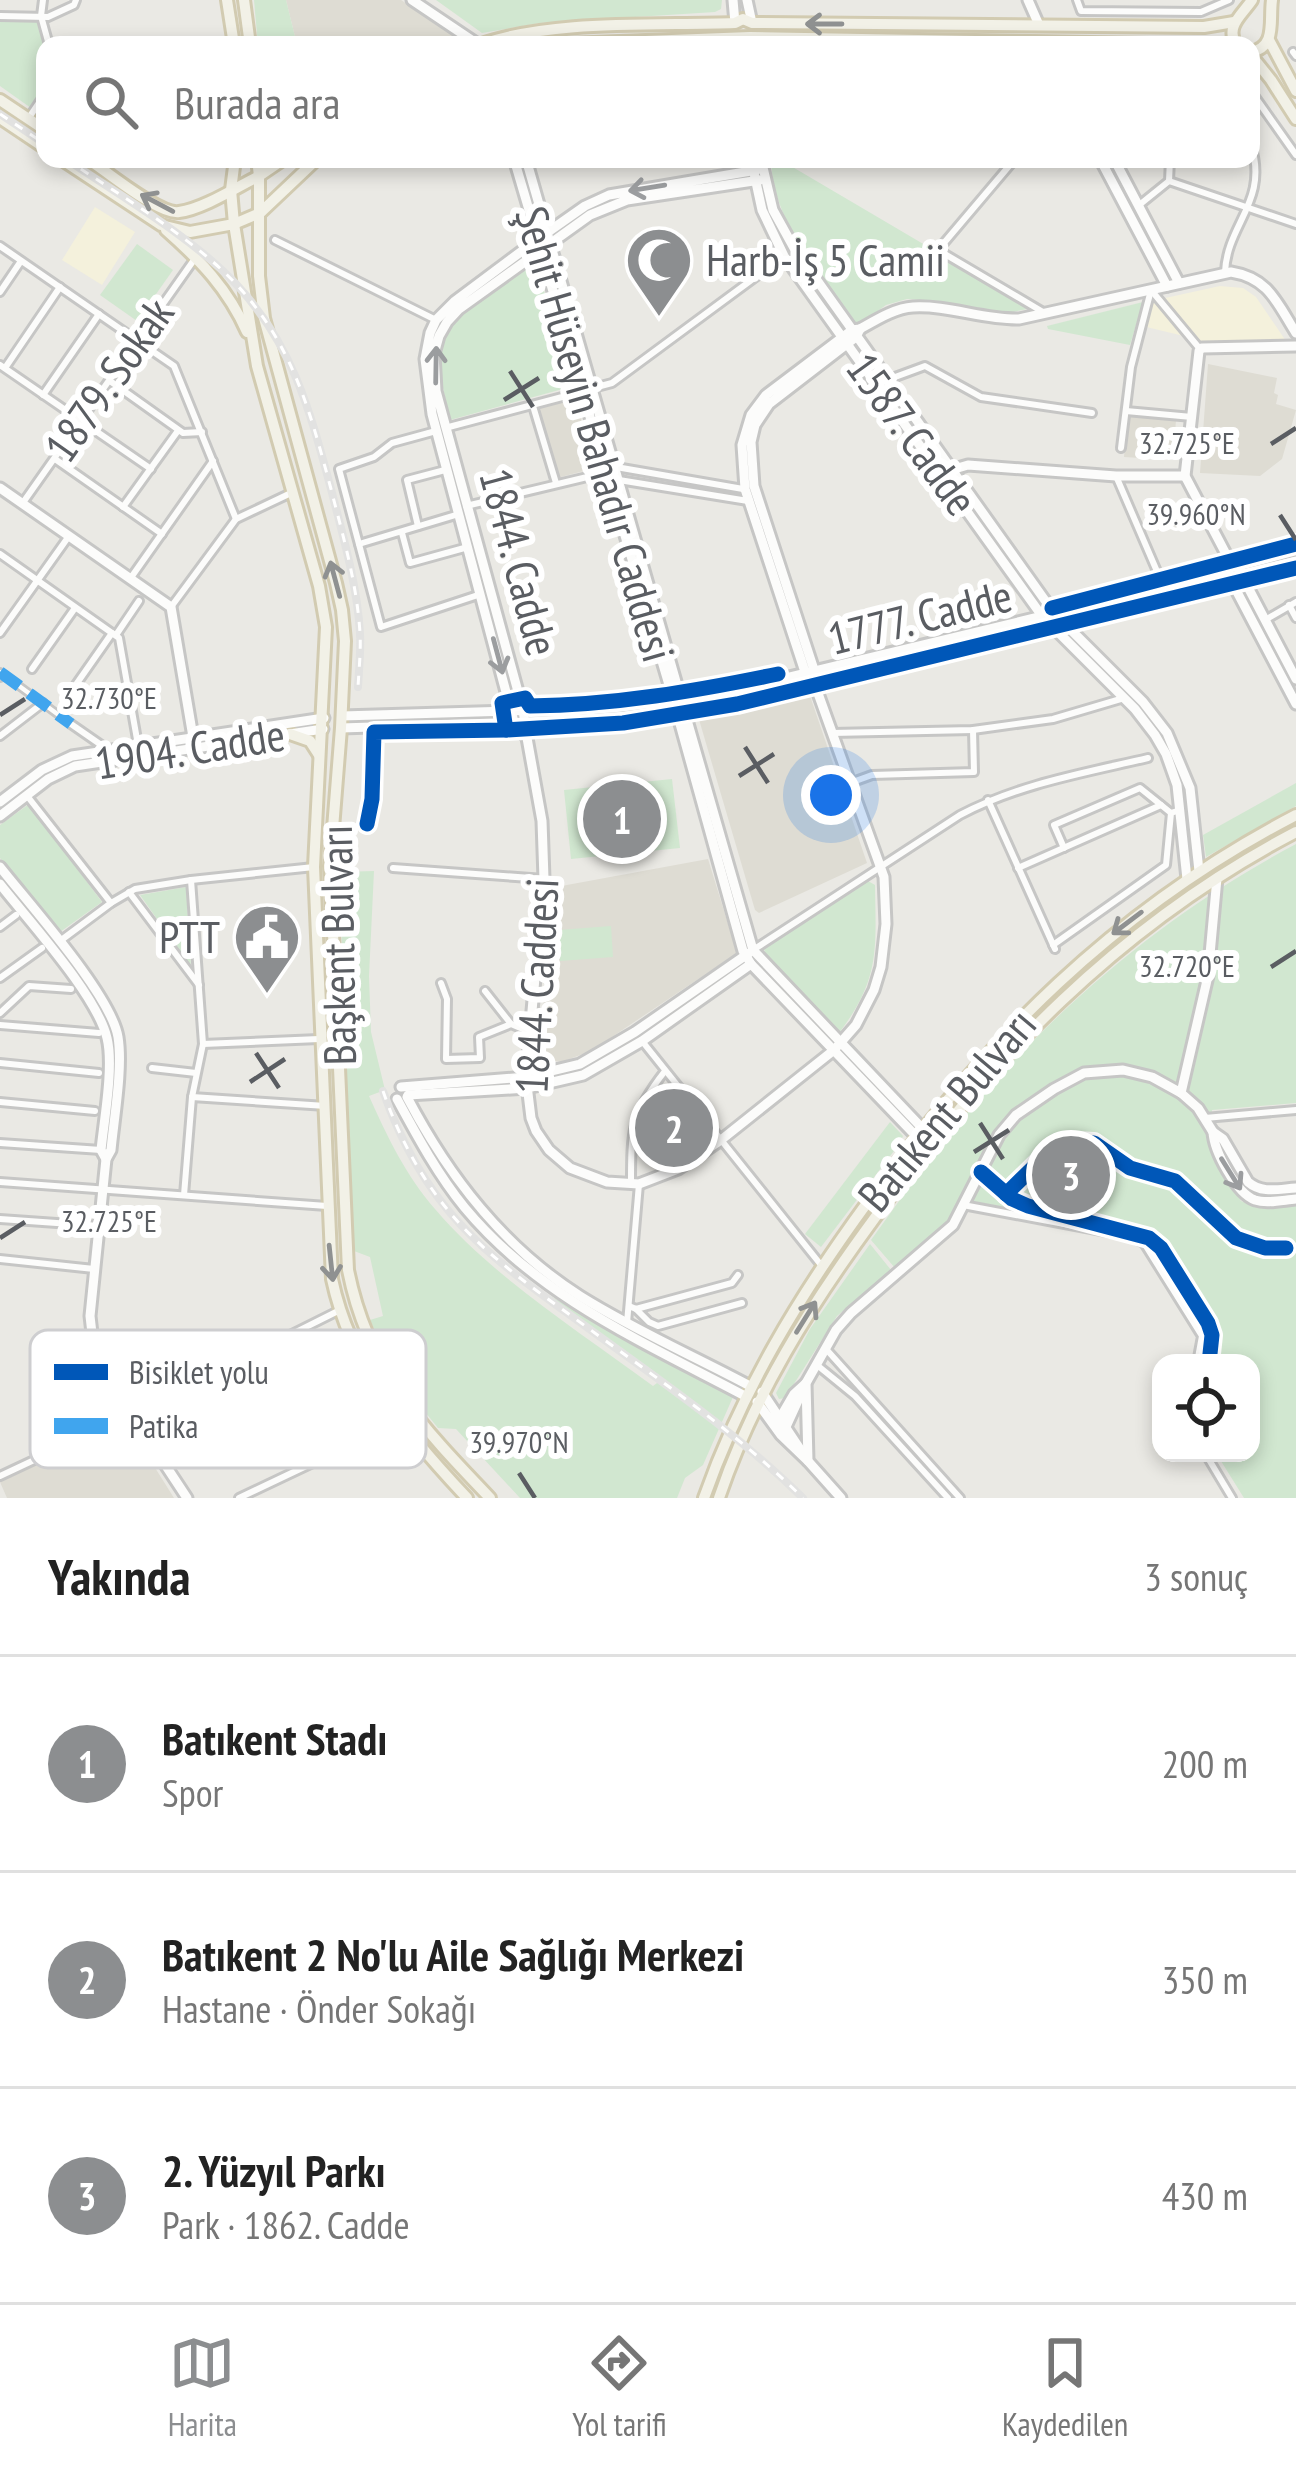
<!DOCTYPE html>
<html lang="tr">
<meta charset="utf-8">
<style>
:root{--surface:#fff;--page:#f2f2f2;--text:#222;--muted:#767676;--line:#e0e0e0;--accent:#8c8e90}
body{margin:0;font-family:"PT Sans Narrow",sans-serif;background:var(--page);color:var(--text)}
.controls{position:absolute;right:36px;bottom:36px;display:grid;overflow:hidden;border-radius:24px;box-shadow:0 6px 18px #0003}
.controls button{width:108px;height:108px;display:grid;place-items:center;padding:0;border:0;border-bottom:3px solid var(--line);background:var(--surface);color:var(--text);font:60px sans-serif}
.you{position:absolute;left:831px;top:795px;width:42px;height:42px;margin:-30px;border:9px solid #fff;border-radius:50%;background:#1a73e8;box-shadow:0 0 0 18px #1a73e833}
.badge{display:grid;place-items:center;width:78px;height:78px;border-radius:50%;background:var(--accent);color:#fff;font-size:39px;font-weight:700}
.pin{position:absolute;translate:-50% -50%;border:6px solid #fff;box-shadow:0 3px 12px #0006}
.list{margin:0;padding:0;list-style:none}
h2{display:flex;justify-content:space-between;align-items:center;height:156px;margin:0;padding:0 48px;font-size:51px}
h2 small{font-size:39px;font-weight:400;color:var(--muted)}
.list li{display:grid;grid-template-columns:78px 1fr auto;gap:36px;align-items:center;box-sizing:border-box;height:216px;padding:0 48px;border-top:3px solid var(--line)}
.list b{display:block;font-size:45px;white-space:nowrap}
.list p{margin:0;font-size:39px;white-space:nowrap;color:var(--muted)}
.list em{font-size:39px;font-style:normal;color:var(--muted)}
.icon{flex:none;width:66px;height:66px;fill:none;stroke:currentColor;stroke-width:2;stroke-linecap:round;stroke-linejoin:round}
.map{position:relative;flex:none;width:1296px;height:1498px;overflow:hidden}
.search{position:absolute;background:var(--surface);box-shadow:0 6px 18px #0003;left:36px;right:36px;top:36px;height:132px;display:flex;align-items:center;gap:30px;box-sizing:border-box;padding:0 42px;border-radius:24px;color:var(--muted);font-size:45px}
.sheet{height:804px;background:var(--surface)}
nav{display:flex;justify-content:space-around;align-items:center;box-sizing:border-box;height:168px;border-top:3px solid var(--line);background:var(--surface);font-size:33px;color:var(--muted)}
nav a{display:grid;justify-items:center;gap:6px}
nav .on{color:var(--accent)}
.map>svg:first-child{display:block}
.commercial{fill:#f4f1dc}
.education{fill:#dedcd3}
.green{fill:#d1e7d0}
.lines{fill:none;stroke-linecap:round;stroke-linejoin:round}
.pedestrian-casing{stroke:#c6c6c5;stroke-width:10}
.minor-casing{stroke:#c6c6c5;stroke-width:12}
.tertiary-casing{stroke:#c6c6c5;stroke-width:15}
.secondary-casing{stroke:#c7c7c6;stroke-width:15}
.primary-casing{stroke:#d2cbb1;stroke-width:16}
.pedestrian{stroke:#fcfcfb;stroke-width:4.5}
.minor{stroke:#fcfcfb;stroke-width:6}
.tertiary{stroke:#fcfcfb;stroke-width:9}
.secondary{stroke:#fcfcfb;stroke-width:9}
.primary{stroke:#f2f1e7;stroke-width:10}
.rail-casing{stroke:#e2e2e1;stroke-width:8}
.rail{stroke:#fff;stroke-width:3;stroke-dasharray:9;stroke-linecap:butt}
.quiet{stroke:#40a5ee;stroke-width:12;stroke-dasharray:24 12;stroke-linecap:butt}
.cycleway-casing{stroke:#fff;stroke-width:22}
.cycleway{stroke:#0057b8;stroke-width:15}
.oneway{stroke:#8f9191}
.oneway2{stroke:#9b9d9f}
.ticks{fill:none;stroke:#5a5d62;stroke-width:4.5}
.labels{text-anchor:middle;stroke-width:12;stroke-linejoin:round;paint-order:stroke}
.poi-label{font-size:45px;fill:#5a5d62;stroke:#fff;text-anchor:start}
.street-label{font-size:45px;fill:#5a5d62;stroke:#fff}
.key{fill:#fff;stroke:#ceced0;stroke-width:3}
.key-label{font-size:33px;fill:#5a5d62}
.ticks-label{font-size:30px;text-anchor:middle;fill:#5a5d62;stroke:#fff;stroke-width:12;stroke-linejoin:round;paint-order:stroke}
</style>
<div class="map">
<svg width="1296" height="1498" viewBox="0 0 1296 1498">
<rect width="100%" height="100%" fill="#eae9e4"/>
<g class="commercial">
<path d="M95,207L135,232L102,285L62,260Z"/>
<path d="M1220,286L1243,288L1256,297L1290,347L1198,350L1188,337L1138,325L1130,312L1147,302Z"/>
</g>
<g class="education">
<path d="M286,0H401L460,39L447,45H297Z"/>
<path d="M1208,364L1277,378L1274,393L1278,395L1276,404L1296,410L1282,459L1260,476L1200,473Z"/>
<path d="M575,398L595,468L557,478L539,412L542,406Z"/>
<path d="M1127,416L1176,420L1173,460L1124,457Z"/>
<path d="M808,690L867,863L759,913L755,910L698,716Z"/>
<path d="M708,859L737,953L591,1051L564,1061L537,1062L556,887Z"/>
<path d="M127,1423L174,1498H7L0,1482Z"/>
</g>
<g class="green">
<path d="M254,0H286L297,45H258Z"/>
<path d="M436,0H722L721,9L715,12L540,23L482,33Z"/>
<path d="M0,19L35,21L41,26L46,45L45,87L31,108L0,86Z"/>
<path d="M771,159H779L1032,308L1003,314L933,301L907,299L886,305L856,327C822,277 772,222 771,159Z"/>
<path d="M137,244L173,270L137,321L100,295Z"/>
<path d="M536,261L570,387L450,420C447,402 440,382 440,363C439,312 501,286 536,261Z"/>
<path d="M1143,302L1130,345L1048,329L1047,326Z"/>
<path d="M672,779L680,848L571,859L564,790Z"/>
<path d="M1296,783V806L1206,857L1203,835Z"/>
<path d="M29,804L102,902L60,932L0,858V825Z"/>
<path d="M1296,844V1103L1212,1110V1155L1241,1201L1259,1208L1296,1206V1498H1244L1216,1453H1251V1363H1205L1210,1341L1207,1327L1151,1243L1130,1233L962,1199L950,1219L935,1235L895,1268L871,1240C905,1194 937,1144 976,1101C1071,995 1170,911 1296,844Z"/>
<path d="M374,871L369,976L371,1032L385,1090L369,1096C387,1136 406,1176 435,1209C495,1279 579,1331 653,1386L661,1380L659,1375L541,1291L733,1397L703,1465L685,1478L677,1498H520L456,1429L438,1428C410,1394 387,1360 370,1320L383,1316L370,1257L354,1251L342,965L341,872Z"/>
<path d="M868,881L875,885C876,950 880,979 839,1033L765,953L764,949Z"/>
<path d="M186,887L191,967L140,895Z"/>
<path d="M611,926L613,957L560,961L558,930Z"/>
<path d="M890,1122L903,1136L900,1143L821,1247L805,1234Z"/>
<path d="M870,1244L891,1270L837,1316L785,1398L779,1399L776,1393L810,1329Z"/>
</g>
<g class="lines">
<defs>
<path id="pedestrian" d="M0,672L71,724"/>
<g id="minor">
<path d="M43,0L41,16L49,45"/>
<path d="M1077,0L1081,11L1201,12L1229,0"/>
<path d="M0,16L48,17L74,5L76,0"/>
<path d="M1293,52L1296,56"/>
<path d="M1253,94L1296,155"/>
<path d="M28,119L45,94"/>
<path d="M1015,159L938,250L1043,312"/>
<path d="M1169,181L1296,224"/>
<path d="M1138,206L1169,181L1170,159"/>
<path d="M275,240L436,320"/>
<path d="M0,246L174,366L236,519"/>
<path d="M1225,272C1227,224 1269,201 1251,145"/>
<path d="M1151,290L1200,349"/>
<path d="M0,292L21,261"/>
<path d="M0,365L151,469"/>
<path d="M5,368L60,287"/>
<path d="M887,380L925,366L981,397L1092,413"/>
<path d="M110,381L183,433L202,432"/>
<path d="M593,388L612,383L784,256"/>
<path d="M43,395L99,314"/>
<path d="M533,406L556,483"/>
<path d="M1126,411L1192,417"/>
<path d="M445,428L581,392"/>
<path d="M436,431L392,443L374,457L339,469L381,627L481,594"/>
<path d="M1121,448L1131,367L1151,290"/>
<path d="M55,459L162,534"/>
<path d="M1116,476L1162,583"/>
<path d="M619,480L748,501"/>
<path d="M22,504L196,257"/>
<path d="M466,506L604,473L616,467L743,489"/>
<path d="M123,507L177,432"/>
<path d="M418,526L407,480L445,470"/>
<path d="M402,533L410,563L468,547"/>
<path d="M359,544L459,514"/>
<path d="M0,554L119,638L138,745"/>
<path d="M130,579L213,461"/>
<path d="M1289,605L1296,618"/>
<path d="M171,607L236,519L291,493"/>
<path d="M1265,620L1296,602"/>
<path d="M0,633L69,536"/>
<path d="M116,635L139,601"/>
<path d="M32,669L75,608"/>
<path d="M0,677L3,675"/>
<path d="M68,696L112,633"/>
<path d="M71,724L107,749"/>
<path d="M832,733L973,730L1053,719L1124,698"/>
<path d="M0,736L43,703"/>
<path d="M850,783L872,775L974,772L973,730"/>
<path d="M28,797L111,903"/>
<path d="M988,800L1055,949"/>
<path d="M1064,848L1054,825L1140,788L1171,813"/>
<path d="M393,868L544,879"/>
<path d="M1018,868L1161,805"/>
<path d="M129,892L199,985"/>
<path d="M0,927L16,915"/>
<path d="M60,941L111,903L135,889L191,880L314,867"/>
<path d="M1053,945L1166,865L1171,813L1180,810"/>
<path d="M753,950L960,815C1019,784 1084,773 1148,758"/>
<path d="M0,978L42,948"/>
<path d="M441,983L447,999L446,1059L480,1058L479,1037L511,1024L530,1032"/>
<path d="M485,991L511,1024"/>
<path d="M0,1013L29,986L71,989"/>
<path d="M0,1025L99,1033"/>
<path d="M642,1041L821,1265"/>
<path d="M203,1044L319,1039"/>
<path d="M0,1063L99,1073"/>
<path d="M152,1068L196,1073"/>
<path d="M192,1097L326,1106"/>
<path d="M0,1102L95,1111"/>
<path d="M1205,1118L1296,1110"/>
<path d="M0,1143L101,1150"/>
<path d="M0,1182L327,1206"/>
<path d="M631,1184C631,1132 631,1114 665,1071"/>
<path d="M184,1195L192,1097L203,1044L191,880"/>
<path d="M963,1205L1128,1236L1144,1243L1202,1336L1197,1363"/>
<path d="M0,1219L99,1226"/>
<path d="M0,1259L94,1269"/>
<path d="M629,1306L636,1309L732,1283L738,1275"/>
<path d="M636,1309L649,1322L658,1326L742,1303"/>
<path d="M627,1323L639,1184"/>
<path d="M826,1349L960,1498"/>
<path d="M817,1365L855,1396L948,1498"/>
<path d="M155,1449L197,1427"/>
<path d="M1205,1453L1232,1498"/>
<path d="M0,1476L132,1414L340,1310"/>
<path d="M239,1498L399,1422"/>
</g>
<g id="tertiary">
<path d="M412,0L479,45"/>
<path d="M1028,0L1039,25"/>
<path d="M514,159L672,695L743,951L751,964L916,1136"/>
<path d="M526,159L753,950L922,1128"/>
<path d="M1100,159L1167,286"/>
<path d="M1114,159L1179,283"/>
<path d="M757,170L609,195L585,206L538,239L455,301L436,320L430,333L425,359L432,414L514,722L527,738L523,710L436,391L434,354L439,336L447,322L459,309L590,215L627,200L760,180"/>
<path d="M860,329L856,337L769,404L755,425L751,442L754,486L817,679L815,685L808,681L745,489L742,445L751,415L766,395L852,330Z"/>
<path d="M860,329C876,320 895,308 913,307C948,305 984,320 1019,319L1231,272C1269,278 1277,303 1296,333"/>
<path d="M951,470L968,465L1116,476H1185"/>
<path d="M0,488L171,607L193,737"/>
<path d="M1226,554L1185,476L1199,351L1202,348L1296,346"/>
<path d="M1230,559L1226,554L1225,569L1296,704"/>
<path d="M1240,572L1296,679"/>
<path d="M527,738L542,821L544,879L526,1077L531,1118L536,1131L549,1150L570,1168L607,1182L639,1184L678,1169L721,1140L834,1050L856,1025L874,990L881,967L886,924L884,877L815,685"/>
<path d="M0,867C29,904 111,995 118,1037C123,1068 114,1118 111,1150L106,1159L90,1316L93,1342L116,1390L187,1498"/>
<path d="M0,884C29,921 97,995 107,1038C114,1066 104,1120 101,1150L106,1159"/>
<path d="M401,1087L526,1077L580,1064L635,1032L749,953"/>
<path d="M1181,1093L1208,976L1217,878"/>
<path d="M408,1095L527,1088L583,1075L642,1041L751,964"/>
<path d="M407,1097C449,1177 503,1247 580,1296C634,1330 694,1356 750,1386"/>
<path d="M397,1099C417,1136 438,1175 465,1208C539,1297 645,1343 745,1396"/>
<path d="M1296,1188C1279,1189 1262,1194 1248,1182L1223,1139L1213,1132C1214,1151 1236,1193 1255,1200C1267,1204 1283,1200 1296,1199"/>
<path d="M757,1402L781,1435L808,1461L762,1392"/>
<path d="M780,1418L794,1394L806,1383L784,1431"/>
<path d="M841,1498L808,1461L806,1383L836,1330L851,1313L953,1225L999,1135L1016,1115L1054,1089L1084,1073L1123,1070L1152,1077L1181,1093L1198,1108L1213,1132"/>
</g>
<g id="secondary">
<path d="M733,0L735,23"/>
<path d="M747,0L752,23"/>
<path d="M751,159L762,210L784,256L1042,616L1135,709L1155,735L1166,754L1177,785L1187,879"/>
<path d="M761,159L773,210L794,248L1054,613L1143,702L1167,733L1190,788L1199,871"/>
<path d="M342,716L612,708L683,699L760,684L1068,610L1296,548"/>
<path d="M341,728L591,720L686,709L1296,561"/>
<path d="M0,802L42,770L72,756L324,718"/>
<path d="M0,816L48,779L75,766L323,729"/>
</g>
<g id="primary">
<path d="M227,0L234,45"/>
<path d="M244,0L250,45"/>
<path d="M1269,40L1296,91"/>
<path d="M479,45C553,19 656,26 735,23L743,19L752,23L1204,27L1234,22"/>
<path d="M541,45L750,37L1209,45"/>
<path d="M1236,45C1225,26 1242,15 1252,0"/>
<path d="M1251,52C1277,47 1269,21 1272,0"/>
<path d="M1251,55L1271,80L1296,119"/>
<path d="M0,100L45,130"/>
<path d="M0,118L45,148"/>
<path d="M61,159L161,225L190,232L234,224L257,366L319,586L326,627L314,867L332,1279C351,1368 406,1433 467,1498"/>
<path d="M88,159C106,171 159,215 179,212C203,209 237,187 259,176V276L264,318L336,583L342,610L345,641L341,728L330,866L348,1270C368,1371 422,1427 490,1498"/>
<path d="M235,159L231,190L234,224L260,213L317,159"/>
<path d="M257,159L259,176L284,159"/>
<path d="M166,230C200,260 228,289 247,332"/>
<path d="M290,734L310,741L319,755"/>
<path d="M704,1498C742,1390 799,1296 867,1203C986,1040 1115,909 1296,815"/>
<path d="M719,1498C754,1395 810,1306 874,1219C989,1060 1120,924 1296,832"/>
</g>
</defs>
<use href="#pedestrian" class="pedestrian-casing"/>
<use href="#minor" class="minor-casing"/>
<use href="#tertiary" class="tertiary-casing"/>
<use href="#secondary" class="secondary-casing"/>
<use href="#primary" class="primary-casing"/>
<use href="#pedestrian" class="pedestrian"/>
<use href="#minor" class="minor"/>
<use href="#tertiary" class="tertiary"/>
<use href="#secondary" class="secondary"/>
<use href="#primary" class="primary"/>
<defs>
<g id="rail">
<path d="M0,114L45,144"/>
<path d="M66,159C120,196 191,236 236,284C293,345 310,411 331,489C343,536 357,584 360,633C361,651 359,669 358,687"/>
<path d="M383,1091C400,1140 424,1185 460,1224C497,1264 544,1296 588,1328C662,1382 737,1433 803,1498"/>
</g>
</defs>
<use href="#rail" class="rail-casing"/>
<use href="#rail" class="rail"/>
<path class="quiet" d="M0,672L71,724"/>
<defs>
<g id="cycleway">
<path d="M1052,608L1296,544"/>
<path d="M506,730L502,703L525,698L530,706C615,705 696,691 778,674"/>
<path d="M367,824L372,799L374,732L506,730L623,723L737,704L1296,568"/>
<path d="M981,1172L1012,1199L1028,1206L1149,1238L1161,1248L1208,1323L1212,1335L1209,1363"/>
<path d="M1006,1194L1046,1155L1077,1142L1094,1143L1130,1168L1175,1181L1236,1238L1265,1248H1286"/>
</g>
</defs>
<use href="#cycleway" class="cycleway-casing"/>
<use href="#cycleway" class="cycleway"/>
</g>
<defs><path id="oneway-shaft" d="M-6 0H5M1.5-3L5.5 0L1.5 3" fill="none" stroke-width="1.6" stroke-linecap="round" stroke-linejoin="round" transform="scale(3)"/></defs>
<g class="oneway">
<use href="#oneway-shaft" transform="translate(824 24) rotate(-180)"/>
<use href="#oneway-shaft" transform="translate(157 203) rotate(-152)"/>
<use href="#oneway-shaft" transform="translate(335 579) rotate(-105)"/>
<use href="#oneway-shaft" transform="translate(1127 923) rotate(143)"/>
<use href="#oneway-shaft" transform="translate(331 1263) rotate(84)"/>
<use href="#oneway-shaft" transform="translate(806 1317) rotate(-58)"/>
</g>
<g class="oneway2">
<use href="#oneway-shaft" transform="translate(647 188) rotate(171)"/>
<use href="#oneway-shaft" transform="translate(436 365) rotate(-89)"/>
<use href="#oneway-shaft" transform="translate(498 656) rotate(75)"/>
<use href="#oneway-shaft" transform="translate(1231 1174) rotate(58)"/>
</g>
<path class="ticks" d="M510,371L533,407M504,400L539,378M1271,444L1296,428M1280,515L1296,540M0,715L25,699M745,747L768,783M739,776L774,754M1271,967L1296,951M256,1053L279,1088M250,1082L285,1059M980,1123L1003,1159M974,1152L1009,1130M0,1238L25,1222M519,1473L535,1498"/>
<defs>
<symbol id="mosque-pin" viewBox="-11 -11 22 30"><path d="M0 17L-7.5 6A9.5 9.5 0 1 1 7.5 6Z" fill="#8c8e90" stroke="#fff"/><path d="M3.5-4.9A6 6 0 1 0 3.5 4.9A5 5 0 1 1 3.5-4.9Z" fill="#fff"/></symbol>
<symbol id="civic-pin" viewBox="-11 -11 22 30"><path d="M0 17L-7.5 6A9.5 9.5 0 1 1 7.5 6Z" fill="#8c8e90" stroke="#fff"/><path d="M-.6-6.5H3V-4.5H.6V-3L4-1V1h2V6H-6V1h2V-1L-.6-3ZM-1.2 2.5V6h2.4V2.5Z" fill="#fff"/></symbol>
</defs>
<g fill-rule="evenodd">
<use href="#mosque-pin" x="621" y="222" width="76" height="104"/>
<use href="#civic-pin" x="229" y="899" width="76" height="104"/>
</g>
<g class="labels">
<g class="poi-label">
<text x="706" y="276">Harb-İş 5 Camii</text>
<text x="220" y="953" text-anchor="end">PTT</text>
</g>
<g class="street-label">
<text transform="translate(109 380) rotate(-55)" y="16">1879. Sokak</text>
<text transform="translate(595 434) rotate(74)" y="16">Şehit Hüseyin Bahadır Caddesi</text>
<text transform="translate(912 434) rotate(54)" y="16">1587. Cadde</text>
<text transform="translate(519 562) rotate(75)" y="16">1844. Cadde</text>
<text transform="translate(920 617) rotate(-14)" y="16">1777. Cadde</text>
<text transform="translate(190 749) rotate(-9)" y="16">1904. Cadde</text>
<text transform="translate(338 945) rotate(-91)" y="16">Başkent Bulvarı</text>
<text transform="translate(537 986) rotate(-87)" y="16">1844. Caddesi</text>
<text transform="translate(947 1110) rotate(-50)" y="16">Batıkent Bulvarı</text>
</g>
</g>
<rect x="30" y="1330" width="396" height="138" rx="18" class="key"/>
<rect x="54" y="1364" width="54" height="16" fill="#0057b8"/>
<rect x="54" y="1418" width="54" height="16" fill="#40a5ee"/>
<g class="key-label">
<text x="129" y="1384">Bisiklet yolu</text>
<text x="129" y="1438">Patika</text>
</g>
<g class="ticks-label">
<text x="1187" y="454">32.725°E</text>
<text x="1196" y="525">39.960°N</text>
<text x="109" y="709">32.730°E</text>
<text x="1187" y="977">32.720°E</text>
<text x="109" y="1232">32.725°E</text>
<text x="519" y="1453">39.970°N</text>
</g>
</svg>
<div class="controls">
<button><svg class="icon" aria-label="locate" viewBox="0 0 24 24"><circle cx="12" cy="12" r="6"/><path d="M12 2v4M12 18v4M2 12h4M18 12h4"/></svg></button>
</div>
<div class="you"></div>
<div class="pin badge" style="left:622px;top:819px">1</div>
<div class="pin badge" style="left:674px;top:1128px">2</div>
<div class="pin badge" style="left:1071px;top:1175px">3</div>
<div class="search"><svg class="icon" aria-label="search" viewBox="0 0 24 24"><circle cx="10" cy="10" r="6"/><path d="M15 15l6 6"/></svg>Burada ara</div>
</div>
<section class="sheet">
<h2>Yakında<small>3 sonuç</small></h2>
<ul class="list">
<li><span class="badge">1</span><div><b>Batıkent Stadı</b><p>Spor</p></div><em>200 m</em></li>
<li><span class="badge">2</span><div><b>Batıkent 2 No'lu Aile Sağlığı Merkezi</b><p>Hastane · Önder Sokağı</p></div><em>350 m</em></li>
<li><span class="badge">3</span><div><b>2. Yüzyıl Parkı</b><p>Park · 1862. Cadde</p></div><em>430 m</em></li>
</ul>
</section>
<nav>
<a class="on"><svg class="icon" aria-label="map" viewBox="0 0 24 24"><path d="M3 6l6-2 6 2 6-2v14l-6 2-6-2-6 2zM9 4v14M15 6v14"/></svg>Harita</a>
<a><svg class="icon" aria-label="directions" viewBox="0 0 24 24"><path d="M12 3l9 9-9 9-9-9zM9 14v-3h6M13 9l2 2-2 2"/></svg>Yol tarifi</a>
<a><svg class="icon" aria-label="saved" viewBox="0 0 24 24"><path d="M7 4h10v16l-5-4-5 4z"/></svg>Kaydedilen</a>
</nav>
